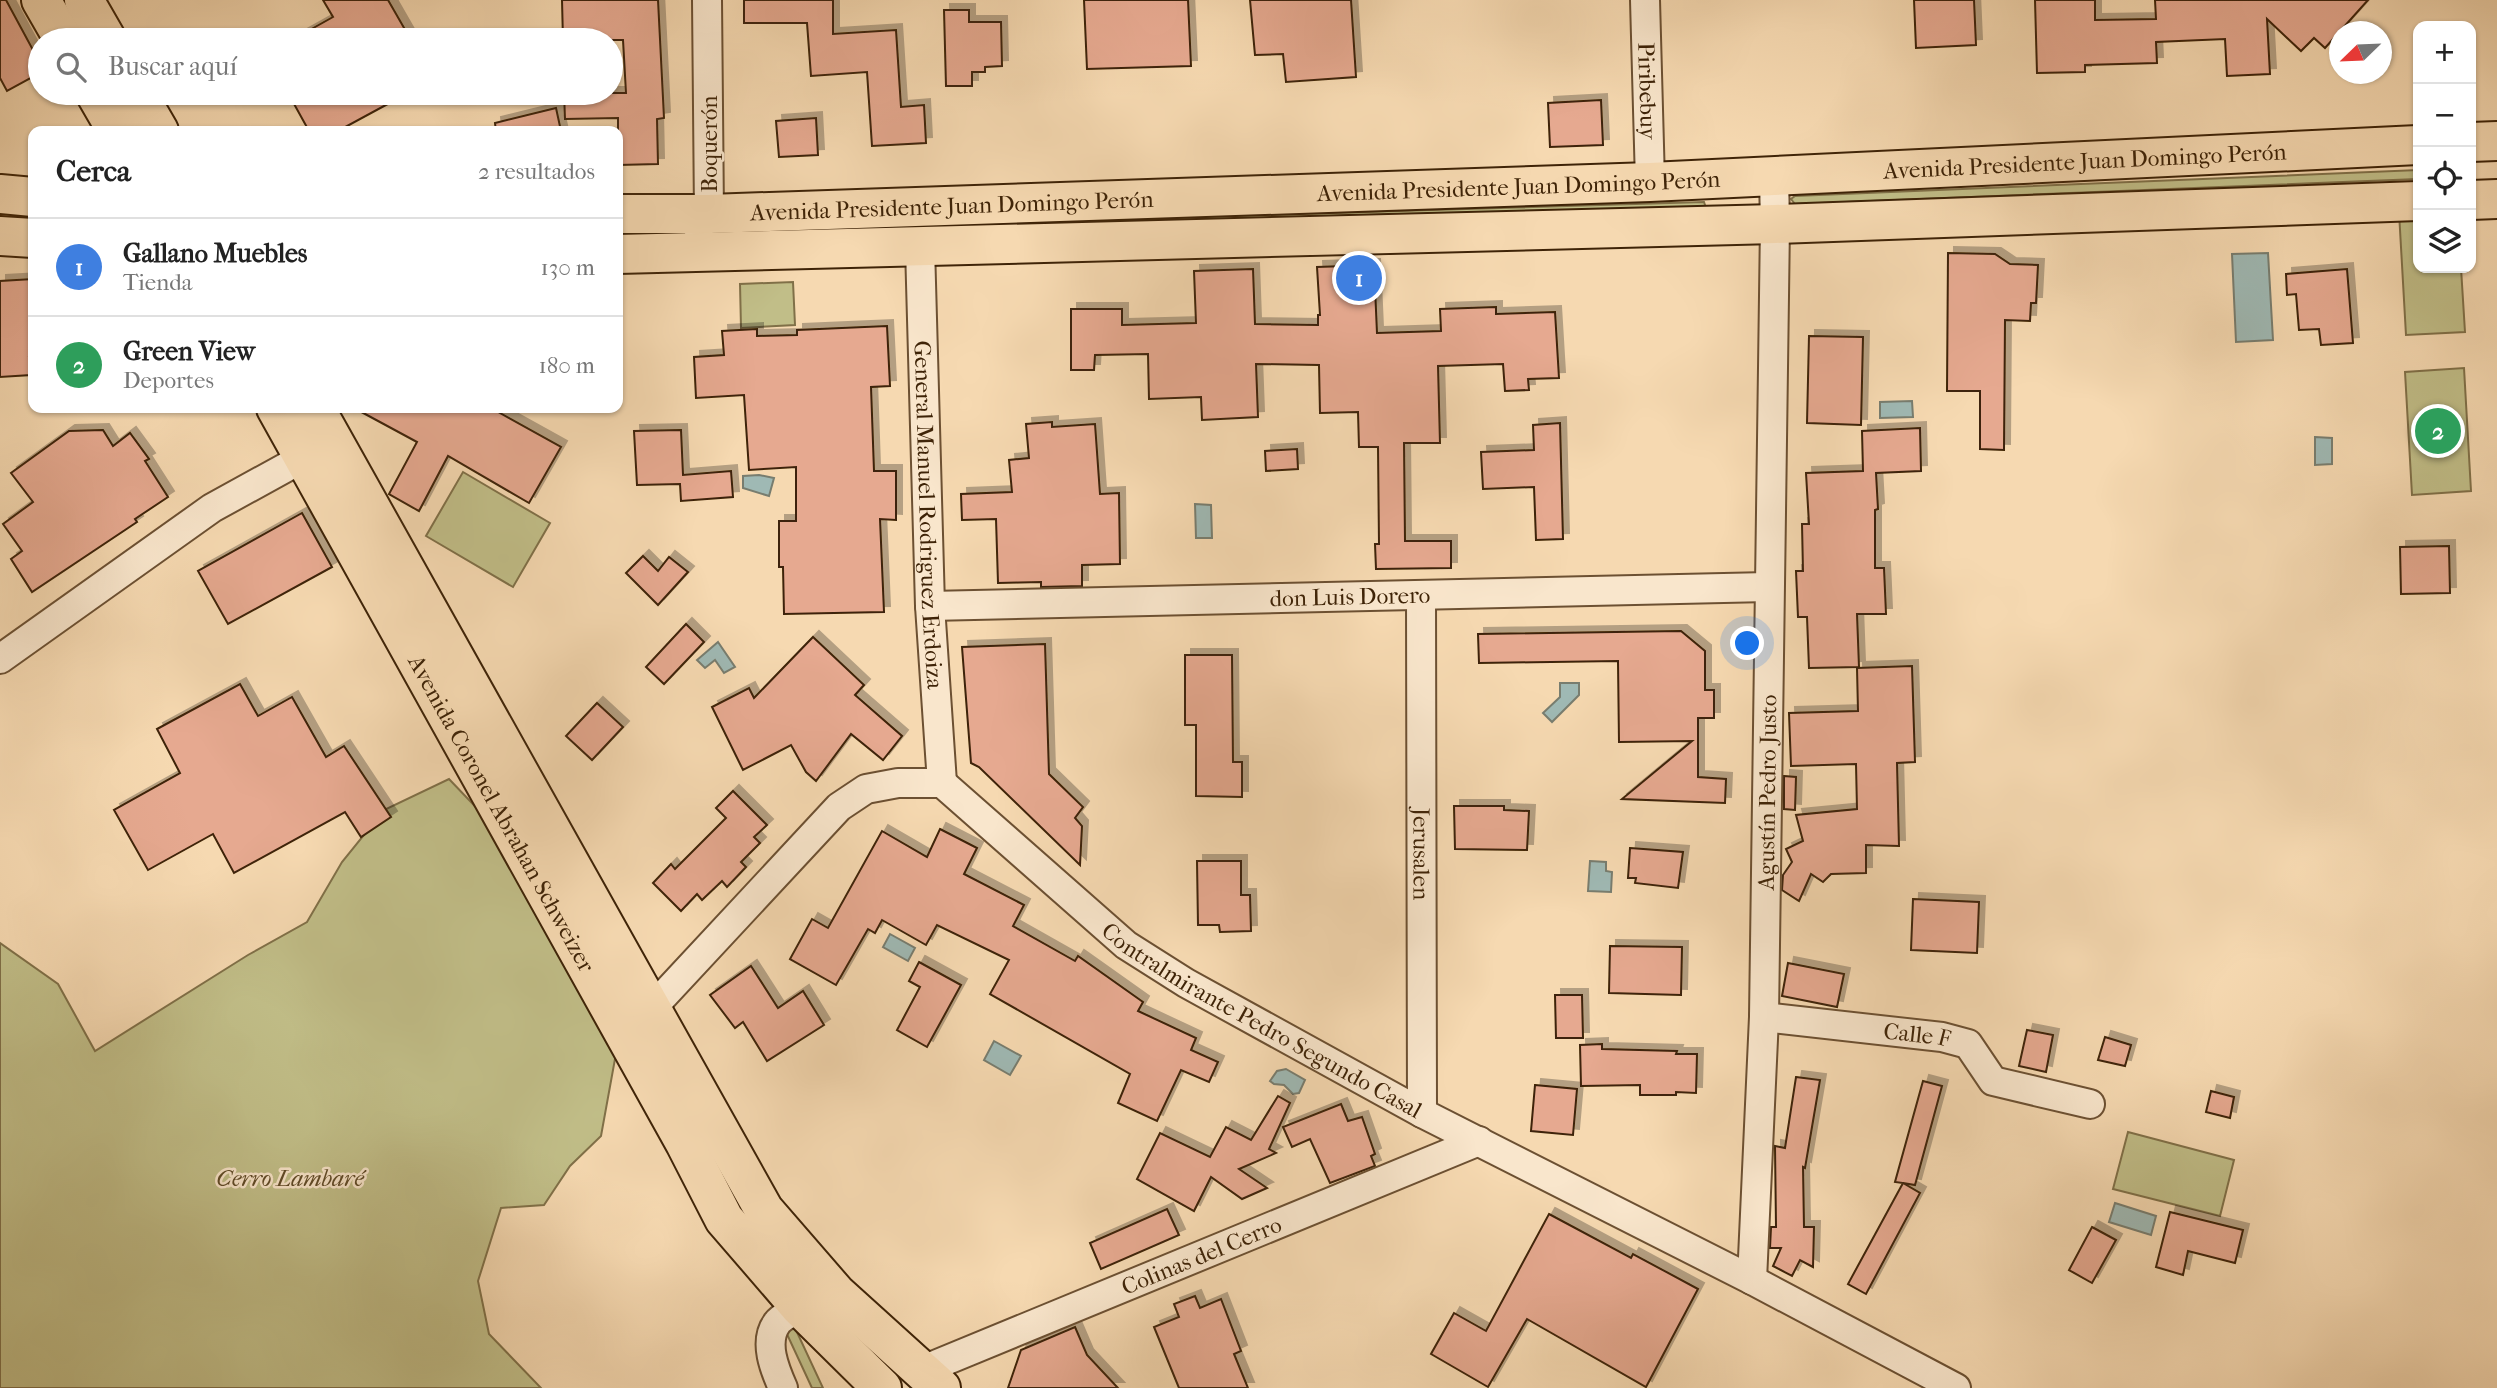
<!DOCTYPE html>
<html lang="es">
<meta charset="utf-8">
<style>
:root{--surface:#fff;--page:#f6f6f6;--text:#222;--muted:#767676;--line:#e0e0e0;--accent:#111827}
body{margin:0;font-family:"IM FELL French Canon",serif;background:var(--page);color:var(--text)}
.controls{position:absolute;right:21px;top:21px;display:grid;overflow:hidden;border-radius:14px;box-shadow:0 2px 5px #0004}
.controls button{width:63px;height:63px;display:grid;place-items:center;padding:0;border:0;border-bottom:2px solid var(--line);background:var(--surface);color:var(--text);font:35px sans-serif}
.compass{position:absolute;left:2329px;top:21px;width:63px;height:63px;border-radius:50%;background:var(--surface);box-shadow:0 2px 5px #0004;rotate:247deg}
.you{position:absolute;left:1748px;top:644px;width:24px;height:24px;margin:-18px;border:5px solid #fff;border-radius:50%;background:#1a73e8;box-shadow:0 0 0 10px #1a73e833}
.badge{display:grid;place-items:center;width:46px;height:46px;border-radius:50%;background:var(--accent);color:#fff;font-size:23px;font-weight:700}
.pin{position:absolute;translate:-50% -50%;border:4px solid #fff;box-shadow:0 2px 7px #0006}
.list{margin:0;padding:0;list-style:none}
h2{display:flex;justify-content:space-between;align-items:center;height:91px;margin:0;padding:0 28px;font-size:30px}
h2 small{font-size:23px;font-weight:400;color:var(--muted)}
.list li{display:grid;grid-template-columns:46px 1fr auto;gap:21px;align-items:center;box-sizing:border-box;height:98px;padding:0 28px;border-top:2px solid var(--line)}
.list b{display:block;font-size:26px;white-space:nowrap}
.list p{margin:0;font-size:23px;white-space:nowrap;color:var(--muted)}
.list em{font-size:23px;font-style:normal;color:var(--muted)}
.icon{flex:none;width:38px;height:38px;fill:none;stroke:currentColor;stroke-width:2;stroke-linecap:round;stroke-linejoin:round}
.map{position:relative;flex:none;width:2497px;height:1388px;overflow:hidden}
.search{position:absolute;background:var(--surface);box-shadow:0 2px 5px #0004;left:28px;top:28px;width:595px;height:77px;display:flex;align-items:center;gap:18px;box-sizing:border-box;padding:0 24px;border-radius:38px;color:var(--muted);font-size:26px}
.panel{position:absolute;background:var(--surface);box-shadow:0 2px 5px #0004;left:28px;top:126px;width:595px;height:287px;border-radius:14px}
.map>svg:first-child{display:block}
.green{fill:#c1be88;stroke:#807048;stroke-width:2}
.water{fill:#9fb9b4;stroke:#787d6f;stroke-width:2}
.building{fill:#e6a990;stroke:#3e2307;stroke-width:2;filter:url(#shadow)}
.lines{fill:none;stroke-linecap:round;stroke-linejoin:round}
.minor-casing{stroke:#6c5032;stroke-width:32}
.primary-casing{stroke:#3e2307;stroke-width:42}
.trunk-casing{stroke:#3e2307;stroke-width:42}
.minor{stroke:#f9e6cc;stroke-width:28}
.primary{stroke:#f6d9b1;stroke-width:38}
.trunk{stroke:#f6d9b1;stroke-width:38}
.labels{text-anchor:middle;stroke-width:5;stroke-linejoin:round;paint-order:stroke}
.street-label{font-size:23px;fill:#3e2307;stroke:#f9e6cc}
.park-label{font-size:23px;font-style:italic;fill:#5f4a27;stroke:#f9e6cc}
</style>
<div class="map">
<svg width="2497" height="1388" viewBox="0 0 2497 1388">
<defs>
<filter id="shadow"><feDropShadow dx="6" dy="-6" stdDeviation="0" flood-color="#0004"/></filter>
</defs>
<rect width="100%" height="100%" fill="#f6d9b1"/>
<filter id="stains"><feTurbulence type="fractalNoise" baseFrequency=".00286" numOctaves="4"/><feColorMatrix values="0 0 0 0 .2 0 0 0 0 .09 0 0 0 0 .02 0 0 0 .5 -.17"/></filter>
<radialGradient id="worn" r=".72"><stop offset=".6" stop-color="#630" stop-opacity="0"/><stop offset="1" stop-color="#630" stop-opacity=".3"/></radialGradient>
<g class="green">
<path d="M2418,170V179L1795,204L1791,199L1795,196Z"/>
<path d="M1704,202L1706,208L618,244V232H678Z"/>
<path d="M2418,211V268H2461L2465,332L2406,335L2399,212Z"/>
<path d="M793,282L795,325L741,328L740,284Z"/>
<path d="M2464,368L2471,491L2412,495L2405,372Z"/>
<path d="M463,472L550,523L513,587L426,536Z"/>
<path d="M449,779L492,824L617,1048L601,1136L570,1166L544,1205L501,1208L478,1281L489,1334L541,1388H0V943L58,984L95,1051L248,955L307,922L342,862L384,810Z"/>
<path d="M2128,1132L2234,1160L2220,1216L2113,1189Z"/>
<path d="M775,1285L823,1388H812L766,1289Z"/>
</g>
<g class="water">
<path d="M2268,253L2273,340L2236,342L2232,254Z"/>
<path d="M1912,401L1913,417L1880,418V402Z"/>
<path d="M2315,437L2332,438V464L2315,465Z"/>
<path d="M759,475L774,478L769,496L743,488V476Z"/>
<path d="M1195,504L1211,505L1212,538H1196Z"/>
<path d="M718,642L735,667L724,673L715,660L705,668L697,660Z"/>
<path d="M1560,683H1579V695L1552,722L1543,713L1560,697Z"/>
<path d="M1590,861L1606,862V871L1612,872L1611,892L1588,891Z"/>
<path d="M890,934L915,948L908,961L883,947Z"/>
<path d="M994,1041L1021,1056L1010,1075L984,1060Z"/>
<path d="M1286,1069L1305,1080L1299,1093L1293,1094L1284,1085L1274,1084L1270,1081L1277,1071Z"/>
<path d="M2115,1203L2156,1216L2151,1235L2109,1222Z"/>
</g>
<g class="building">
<path d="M0,0H6L40,63V73L7,91L0,78Z"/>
<path d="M323,0H388L411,40H292L333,17Z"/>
<path d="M562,0H658L664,118L657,119L658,164L618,165V118L565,119L564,93H626L623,40H563Z"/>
<path d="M744,0H833V34L896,30L901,107L924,105L926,143L872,146L867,72L811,76L807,23H744Z"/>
<path d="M1084,0H1188L1191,66L1087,69Z"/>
<path d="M1250,0H1351L1356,77L1286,82L1283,54L1255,55Z"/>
<path d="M1914,0H1974L1976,45L1916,48Z"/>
<path d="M2035,0H2095V20L2156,19L2155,0H2368L2325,48L2314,38L2301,51L2267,19L2270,74L2227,76L2225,39L2156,42L2157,63L2085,65V72L2037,73Z"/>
<path d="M944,10H969V22H1001L1002,66L985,67V72H972V86H946Z"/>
<path d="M288,93H408L338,131H309Z"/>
<path d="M1601,100L1603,145L1550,147L1548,103Z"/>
<path d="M556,108L561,131H496L495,123Z"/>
<path d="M816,118L818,155L779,157L776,121Z"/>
<path d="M1948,253L1995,254L2010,264L2038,265L2036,303H2031L2030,321L2005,320L2004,450L1980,449V391H1947Z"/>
<path d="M1374,265L1377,333L1441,331L1440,309L1496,307V314L1555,312L1559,378L1528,379L1529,390L1505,391L1503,364L1438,366L1440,443H1404L1405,541H1451V568L1376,569L1375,544H1379L1378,447H1359L1358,412L1320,413L1319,365L1256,364L1258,417L1202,420L1201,397L1149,399L1148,354L1095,355L1094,370H1071V309H1122V325L1196,323L1194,271L1253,269L1255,324L1318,325V315H1320L1317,267Z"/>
<path d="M2347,269L2353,343L2321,345L2319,329L2299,330L2296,294L2287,295L2286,274Z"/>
<path d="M33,279V357H29L31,375L0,377V281Z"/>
<path d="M887,326L890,386L871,387L874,471H896V520L880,519L884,612L784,614L783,567H779V521H796V467L749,470L744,395L696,398L694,357L724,355L722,331L757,329V336L797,335V330Z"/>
<path d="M1809,336L1863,337L1861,425L1807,423Z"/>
<path d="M354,408H491L561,447L529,503L448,456L419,511L389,494L417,442Z"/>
<path d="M1052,422V427L1095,424L1100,494L1119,493L1120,564L1082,565V586L1041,587V582L998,583L996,519L962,520L961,494L1012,492L1009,460L1029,458L1026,424Z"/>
<path d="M1560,423L1563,539L1536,540L1534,487L1483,489L1481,452L1534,450L1533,425Z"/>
<path d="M1920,428L1921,471L1876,473L1878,509L1875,510V568H1884L1886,614H1857L1859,667L1809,668L1807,617H1798L1796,571H1803L1802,524H1809L1806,473L1863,471L1862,431Z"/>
<path d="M103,430L113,446L130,433L149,459L145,461L168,497L135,519L137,522L32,592L11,559L22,551L3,524L33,502L11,473L69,431Z"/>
<path d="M681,430L683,475L731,471L733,497L681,501L680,484L637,485L634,431Z"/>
<path d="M1297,449L1298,469L1266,471L1265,451Z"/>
<path d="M302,513L332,567L228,624L198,571Z"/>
<path d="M2449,546L2450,593L2401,594L2400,547Z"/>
<path d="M643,556L658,571L669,557L688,572L658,605L626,573Z"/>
<path d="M686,624L704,642L664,684L646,667Z"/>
<path d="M1681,631L1705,651V690H1714V718H1698V777L1726,779L1725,803L1622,799L1692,741L1619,742L1618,661L1479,663L1478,634Z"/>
<path d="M813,637L864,685L855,695L902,736L883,760L851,734L816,781L806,772L791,745L743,770L712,707L749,688L754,698Z"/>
<path d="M1045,644L1049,774L1083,807L1075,818L1082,826L1080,865L979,767L971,763L962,647Z"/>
<path d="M1185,655H1232L1233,762H1242V797L1196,796V725H1185Z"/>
<path d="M1912,666L1915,762L1897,763L1899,846L1866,845V873L1831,874L1823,882L1811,874L1799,901L1782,890L1783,875L1792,862L1786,849L1803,841L1796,815L1857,809L1856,764L1791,766L1789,713L1858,711L1857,668Z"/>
<path d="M240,684L258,716L292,697L326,757L344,746L391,817L361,837L345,812L234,873L213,834L148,870L114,810L180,773L157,729Z"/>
<path d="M597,703L623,727L592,760L566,736Z"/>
<path d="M1784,776L1796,777L1795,810L1784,809Z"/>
<path d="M733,791L767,825L754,837L760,843L741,862L746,867L727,887L722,881L702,900L697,894L681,911L653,883L671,864L675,869L726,818L716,808Z"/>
<path d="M1454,806H1504V810L1529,811L1527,850L1455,849Z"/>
<path d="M940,829L977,848L964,874L1024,905L1013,926L1075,961L1078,956L1143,1002L1138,1011L1196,1038L1191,1050L1218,1062L1209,1082L1181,1070L1157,1121L1118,1103L1130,1074L990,994L1009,960L937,925L926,945L882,920L875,933L868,929L836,985L790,959L812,919L828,928L882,831L927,857Z"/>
<path d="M1630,848L1683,852L1678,888L1635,883L1636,878H1628Z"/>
<path d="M1197,861H1241V895H1250L1251,931L1220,932L1219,925H1198Z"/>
<path d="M1913,899L1979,902L1977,953L1911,950Z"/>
<path d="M1610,946L1682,947L1681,995L1609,993Z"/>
<path d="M919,962L961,985L927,1047L897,1030L920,987L909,981Z"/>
<path d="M1788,963L1844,974L1837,1007L1782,996Z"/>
<path d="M751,966L778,1008L803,991L824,1025L767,1061L743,1022L735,1028L710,995Z"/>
<path d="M1555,995H1582L1583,1038H1556Z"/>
<path d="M2027,1030L2053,1035L2046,1072L2019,1066Z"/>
<path d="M2105,1037L2131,1045L2125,1066L2098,1060Z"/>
<path d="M1602,1044V1049L1677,1051L1676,1054H1697L1696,1093L1676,1092V1095H1640V1085L1581,1086L1580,1045Z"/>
<path d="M1796,1077L1820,1080L1805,1168L1803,1167L1804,1227H1814L1813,1267L1800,1260L1792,1276L1773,1266L1781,1248H1770L1771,1227H1776L1775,1146L1785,1148Z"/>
<path d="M1923,1081L1942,1086L1915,1185L1903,1183L1920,1193L1866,1294L1848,1284L1903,1183L1895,1182Z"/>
<path d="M1535,1085L1577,1089L1573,1135L1531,1131Z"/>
<path d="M2211,1091L2234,1097L2230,1118L2206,1112Z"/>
<path d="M1278,1096L1290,1103L1269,1149L1276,1153L1239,1169L1267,1188L1242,1199L1211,1177L1194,1211L1137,1179L1160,1133L1210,1157L1226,1127L1251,1140Z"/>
<path d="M1341,1104L1348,1121L1362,1117L1375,1154L1371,1156L1375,1166L1330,1183L1310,1139L1292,1147L1283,1127Z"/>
<path d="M1167,1209L1179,1235L1101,1269L1090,1243Z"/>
<path d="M2170,1212L2243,1230L2235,1263L2188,1251L2183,1275L2156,1267Z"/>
<path d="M1549,1214L1631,1258L1633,1254L1698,1289L1646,1387L1527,1319L1488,1387L1431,1354L1454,1313L1486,1331Z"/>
<path d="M2092,1227L2116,1240L2092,1283L2069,1270Z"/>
<path d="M1195,1296L1200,1308L1221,1299L1241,1351L1234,1354L1248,1388H1179L1154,1327L1179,1317L1174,1304Z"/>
<path d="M1075,1327L1087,1355L1118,1388H1008L1021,1350Z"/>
</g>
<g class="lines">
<defs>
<g id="minor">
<path id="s1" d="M1645,0L1650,182"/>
<path d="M698,228L709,214L707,0"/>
<path id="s2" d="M920,247L930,606L942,783"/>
<path id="s3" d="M1421,595L1422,1113"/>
<path id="s4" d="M930,606L1768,587"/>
<path d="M0,659L212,508L303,458"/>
<path id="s5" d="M652,1008L839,807L866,789L898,783H942L1126,945L1186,983L1422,1113L1752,1280L1956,1388"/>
<path id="s6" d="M1764,1017L1942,1037L1968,1044L1993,1081L2090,1104"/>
<path id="s7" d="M1752,1280L1764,1017L1775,224L1774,177"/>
<path id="s8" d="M923,1370L1479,1141"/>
<path d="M783,1388C775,1370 763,1342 777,1323C781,1317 793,1312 800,1307"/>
</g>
<g id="primary">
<path d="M41,0L64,40"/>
<path d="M84,0L107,40"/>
<path d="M95,93L117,131"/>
<path d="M137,93L159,131"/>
<path d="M2471,142L2497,141"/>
<path d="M0,194L33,197"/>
<path d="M2471,200L2497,199"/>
<path id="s9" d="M618,214H709L1650,182L2418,145"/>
<path d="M0,236L33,238"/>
<path d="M618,254L1775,224L2418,201"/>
</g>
<g id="trunk">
<path id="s10" d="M276,408L685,1143L724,1219L800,1307L882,1388"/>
<path d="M315,408L764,1210L836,1293L941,1388"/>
</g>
</defs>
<use href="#minor" class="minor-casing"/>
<use href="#primary" class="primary-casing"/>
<use href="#trunk" class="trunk-casing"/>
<use href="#minor" class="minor"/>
<use href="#primary" class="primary"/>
<use href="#trunk" class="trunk"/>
</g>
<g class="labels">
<g class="street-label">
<text dy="8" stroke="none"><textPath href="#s1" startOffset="91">Piribebuy</textPath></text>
<text transform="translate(709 144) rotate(-90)" y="8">Boquerón</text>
<text dy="8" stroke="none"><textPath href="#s9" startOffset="1468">Avenida Presidente Juan Domingo Perón</textPath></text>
<text dy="8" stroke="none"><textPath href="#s9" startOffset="901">Avenida Presidente Juan Domingo Perón</textPath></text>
<text dy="8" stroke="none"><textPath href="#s9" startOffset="334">Avenida Presidente Juan Domingo Perón</textPath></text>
<text dy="8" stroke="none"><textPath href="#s2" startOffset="268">General Manuel Rodriguez Erdoiza</textPath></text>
<text dy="8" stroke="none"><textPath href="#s4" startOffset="420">don Luis Dorero</textPath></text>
<text dy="8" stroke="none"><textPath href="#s7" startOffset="488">Agustín Pedro Justo</textPath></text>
<text dy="8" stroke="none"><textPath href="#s10" startOffset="464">Avenida Coronel Abrahan Schweizer</textPath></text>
<text dy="8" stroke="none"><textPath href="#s3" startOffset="259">Jerusalen</textPath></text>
<text dy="8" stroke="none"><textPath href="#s5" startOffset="784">Contralmirante Pedro Segundo Casal</textPath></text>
<text dy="8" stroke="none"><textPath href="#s6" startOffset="154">Calle F</textPath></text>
<text dy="8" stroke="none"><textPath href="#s8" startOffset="301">Colinas del Cerro</textPath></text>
</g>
<g class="park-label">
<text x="290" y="1186">Cerro Lambaré</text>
</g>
</g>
<rect width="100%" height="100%" filter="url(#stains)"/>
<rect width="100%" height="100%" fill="url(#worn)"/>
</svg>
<div class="controls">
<button>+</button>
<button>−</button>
<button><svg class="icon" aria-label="locate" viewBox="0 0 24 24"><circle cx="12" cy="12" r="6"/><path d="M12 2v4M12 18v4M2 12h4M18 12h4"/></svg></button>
<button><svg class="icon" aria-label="layers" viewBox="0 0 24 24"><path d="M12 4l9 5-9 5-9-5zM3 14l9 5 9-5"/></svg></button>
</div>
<svg class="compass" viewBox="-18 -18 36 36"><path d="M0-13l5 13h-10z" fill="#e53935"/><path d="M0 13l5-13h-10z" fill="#767676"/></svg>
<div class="you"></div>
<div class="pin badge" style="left:1359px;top:278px;background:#3f7fe0">1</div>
<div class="pin badge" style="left:2438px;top:431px;background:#2e9e5b">2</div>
<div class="search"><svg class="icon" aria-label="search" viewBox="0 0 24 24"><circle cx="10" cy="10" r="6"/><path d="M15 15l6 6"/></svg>Buscar aquí</div>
<section class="panel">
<h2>Cerca<small>2 resultados</small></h2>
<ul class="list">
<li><span class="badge" style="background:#3f7fe0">1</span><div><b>Gallano Muebles</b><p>Tienda</p></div><em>130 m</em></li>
<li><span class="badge" style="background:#2e9e5b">2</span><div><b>Green View</b><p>Deportes</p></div><em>180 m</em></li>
</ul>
</section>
</div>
